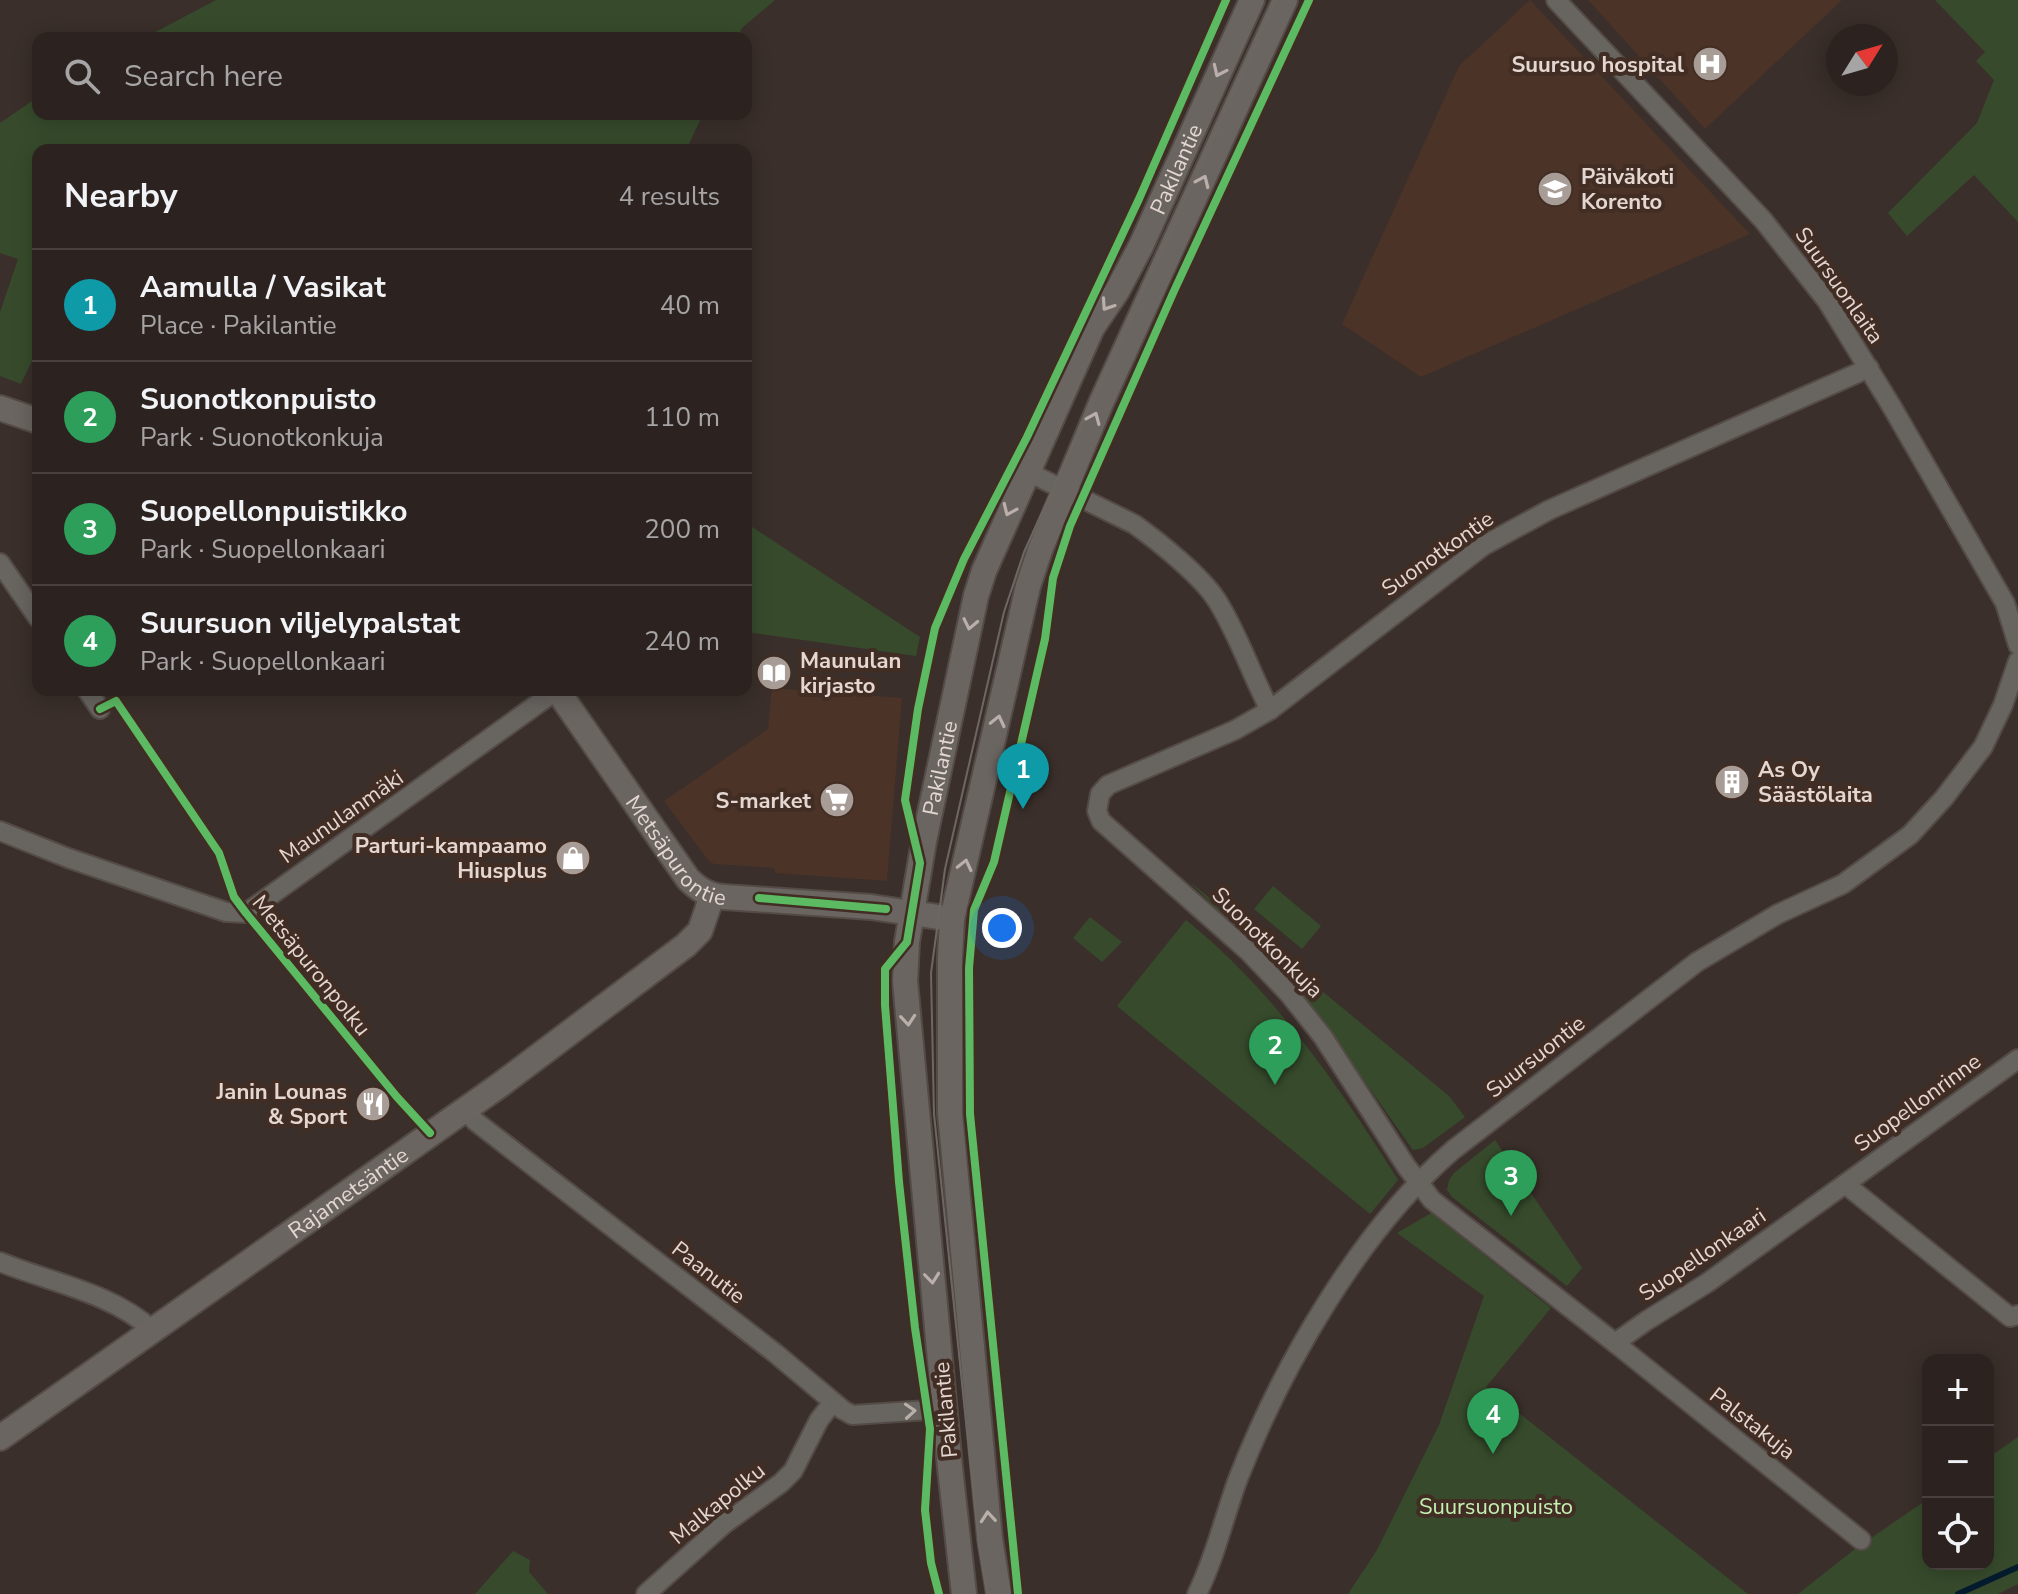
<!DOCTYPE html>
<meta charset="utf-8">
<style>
:root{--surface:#2c2320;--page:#382f2d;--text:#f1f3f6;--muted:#a6a4a5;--line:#48403e;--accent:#ea580c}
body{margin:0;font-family:"Nunito Sans",sans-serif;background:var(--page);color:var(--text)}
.controls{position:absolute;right:24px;bottom:24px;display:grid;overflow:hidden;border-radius:16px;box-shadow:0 4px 20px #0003}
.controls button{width:72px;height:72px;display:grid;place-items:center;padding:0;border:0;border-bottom:2px solid var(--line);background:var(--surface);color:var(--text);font:40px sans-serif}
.compass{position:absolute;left:1826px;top:24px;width:72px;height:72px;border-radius:50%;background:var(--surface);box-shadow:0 4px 20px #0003;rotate:53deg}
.you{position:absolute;left:1002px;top:928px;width:28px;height:28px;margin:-20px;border:6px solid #fff;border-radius:50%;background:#1a73e8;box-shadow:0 0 0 12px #1a73e833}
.badge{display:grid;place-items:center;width:52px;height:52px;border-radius:50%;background:var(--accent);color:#fff;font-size:26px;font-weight:700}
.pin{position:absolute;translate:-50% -66px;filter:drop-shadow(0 2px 4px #0008)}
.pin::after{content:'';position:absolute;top:42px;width:28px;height:24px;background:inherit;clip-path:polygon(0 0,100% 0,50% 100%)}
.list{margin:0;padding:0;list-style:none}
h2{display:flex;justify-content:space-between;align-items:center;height:104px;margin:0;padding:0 32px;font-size:34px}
h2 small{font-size:26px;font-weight:400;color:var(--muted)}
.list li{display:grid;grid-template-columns:52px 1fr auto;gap:24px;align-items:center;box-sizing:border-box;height:112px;padding:0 32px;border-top:2px solid var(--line)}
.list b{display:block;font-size:30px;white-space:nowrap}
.list p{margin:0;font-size:26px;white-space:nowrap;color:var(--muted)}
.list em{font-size:26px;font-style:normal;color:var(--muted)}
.icon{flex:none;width:44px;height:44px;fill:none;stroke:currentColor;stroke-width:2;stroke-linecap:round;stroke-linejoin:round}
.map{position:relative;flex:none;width:2018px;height:1594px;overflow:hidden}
.search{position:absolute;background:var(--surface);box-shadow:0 4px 20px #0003;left:32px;top:32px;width:720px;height:88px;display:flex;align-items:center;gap:20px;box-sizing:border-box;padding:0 28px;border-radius:16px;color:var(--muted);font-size:30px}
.panel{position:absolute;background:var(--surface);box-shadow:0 4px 20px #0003;left:32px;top:144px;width:720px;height:552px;border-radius:16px}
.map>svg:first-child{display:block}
.built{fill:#4b3327}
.green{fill:#374b2c}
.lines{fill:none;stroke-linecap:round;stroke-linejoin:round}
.stream{stroke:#051c2f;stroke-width:6}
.street-casing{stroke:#544b46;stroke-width:22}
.secondary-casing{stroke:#544b46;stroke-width:28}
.street{stroke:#686460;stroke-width:18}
.secondary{stroke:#6b6561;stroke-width:24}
.tram{stroke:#6d6764;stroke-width:2}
.cycleway-casing{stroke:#412d23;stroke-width:13}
.cycleway{stroke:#5cba63;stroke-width:8}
.oneway{stroke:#baafaa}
.oneway2{stroke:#b9afa9}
.labels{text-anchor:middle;stroke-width:8;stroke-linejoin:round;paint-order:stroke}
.poi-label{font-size:22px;font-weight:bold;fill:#e4d7d1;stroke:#412d23;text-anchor:end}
.street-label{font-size:22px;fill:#e4d7d1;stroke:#412d23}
.park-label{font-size:22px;fill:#c3f1b2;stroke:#412d23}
</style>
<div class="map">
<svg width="2018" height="1594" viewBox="0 0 2018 1594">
<rect width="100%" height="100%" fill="#3a2f2a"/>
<g class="built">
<path d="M1530,0L1750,234L1421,377L1342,324L1459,66Z"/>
<path d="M1588,0H1842L1705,129Z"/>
<path d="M772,688L902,698L887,881L775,873L774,868L714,864L708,860L664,801L768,729Z"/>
</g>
<g class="green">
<path d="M216,0H775L742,28L737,38H144Z"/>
<path d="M1935,0H2018V222L1974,175L1907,236L1888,213L1977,123L1994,80L1976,61L1985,52Z"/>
<path d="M38,97V114H703L686,150H38V348L21,384L0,376V312L18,259L0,253V123Z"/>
<path d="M746,523L920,637L916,656L746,632Z"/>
<path d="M1189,881L1449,1096L1465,1117L1423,1148L1413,1150L1308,1001Z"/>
<path d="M1273,886L1321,926L1302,949L1254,909Z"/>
<path d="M1090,917L1122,942L1102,962L1073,938Z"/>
<path d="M1186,920C1274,991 1338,1085 1398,1180L1370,1214L1117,1006Z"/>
<path d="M1495,1140L1582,1268L1567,1286L1452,1197L1447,1190L1449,1180L1454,1173Z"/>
<path d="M1431,1213L1551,1308L1486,1387L1748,1594H1348L1377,1550L1439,1425L1484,1296L1397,1233Z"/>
<path d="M2018,1437V1584L1998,1594H1798L1855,1549L1928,1499V1564H1988V1458Z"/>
<path d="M513,1551L530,1560L529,1572L548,1594H475Z"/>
</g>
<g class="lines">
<path class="stream" d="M1958,1594L2018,1567"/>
<defs>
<g id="street">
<path d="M1556,0L1763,220L1827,301L1892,407L2005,603L2018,645"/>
<path d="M1869,368L1549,510L1483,546L1270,710L1235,730L1108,785L1100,794L1097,811L1101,821L1248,951L1289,994L1323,1037L1406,1166L1432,1200L1615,1343L1646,1321L1707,1283L1845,1184L2010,1317L2018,1315"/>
<path d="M1026,471L1134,524C1158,541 1201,576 1216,599C1238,633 1251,674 1270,710"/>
<path d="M0,563L38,618"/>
<path d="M87,690L100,709"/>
<path d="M0,831L68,858L226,912L246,913L557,690"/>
<path d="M465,1109L475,1121L775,1353L843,1410L852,1415L944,1409"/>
<path d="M1845,1184L2018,1059"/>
<path d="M0,1262C49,1282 113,1293 152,1330"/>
<path d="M1615,1343L1861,1540"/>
<path d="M646,1594L724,1524L781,1483L793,1471L819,1420L833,1402"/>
<path d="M1197,1594C1215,1558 1224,1517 1238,1479C1282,1366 1360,1230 1453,1150L1697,962L1778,914L1843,884L1910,835L1944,798L1983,747L2003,705L2018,661"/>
</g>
<g id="secondary">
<path d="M0,408L38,421"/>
<path id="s1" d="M557,690L688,879C699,890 709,896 724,897L871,907L952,919"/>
<path id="s2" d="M0,1438L500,1085L686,945L700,931L712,896"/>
<path id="s3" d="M964,1594L950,1468L905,981L907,942L924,841L976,596L984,571L1092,328L1117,291L1141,246L1252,0"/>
<path d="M999,1594L990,1539L950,1113V958L952,919L1028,586L1040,550L1101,403L1285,0"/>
</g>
</defs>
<use href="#street" class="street-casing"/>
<use href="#secondary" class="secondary-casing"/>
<use href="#street" class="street"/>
<use href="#secondary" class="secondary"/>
<path class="tram" d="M987,1594L979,1546L934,1114L931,973L945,869L1004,612L1024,552L1276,0"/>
<defs>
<g id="cycleway">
<path d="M100,709L116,701L219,853L234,897L246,913L397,1097L430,1133"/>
<path d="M759,898L886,909"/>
<path d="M939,1594L931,1563L925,1510L930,1429L915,1328L899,1182L885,1005V969L907,942L920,863L905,800L918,709L935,628L964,559L1027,437L1139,199L1226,0"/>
<path d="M1018,1594L970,1114L969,968L974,910L994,862L1045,639L1053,578L1070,526L1174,291L1309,0"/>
</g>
</defs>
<use href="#cycleway" class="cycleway-casing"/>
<use href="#cycleway" class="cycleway"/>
</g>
<defs><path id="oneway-chevron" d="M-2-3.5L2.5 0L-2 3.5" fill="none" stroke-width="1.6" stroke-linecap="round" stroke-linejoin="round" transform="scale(2)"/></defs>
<g class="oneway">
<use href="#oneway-chevron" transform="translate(1219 71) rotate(115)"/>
<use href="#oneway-chevron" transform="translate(1203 181) rotate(-66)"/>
<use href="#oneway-chevron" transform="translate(1107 305) rotate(124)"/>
<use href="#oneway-chevron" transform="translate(1094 418) rotate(-67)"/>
<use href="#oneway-chevron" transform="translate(1009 510) rotate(114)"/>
<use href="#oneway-chevron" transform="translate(970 624) rotate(102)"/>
<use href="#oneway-chevron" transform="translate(998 721) rotate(-77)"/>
<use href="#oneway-chevron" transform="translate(965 865) rotate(-77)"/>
<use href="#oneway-chevron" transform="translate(908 1020) rotate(85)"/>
<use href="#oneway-chevron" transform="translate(932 1278) rotate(84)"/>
<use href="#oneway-chevron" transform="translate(988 1517) rotate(-95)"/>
</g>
<use class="oneway2" href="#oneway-chevron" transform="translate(910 1411) rotate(-4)"/>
<defs>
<symbol id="hospital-disc" viewBox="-11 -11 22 22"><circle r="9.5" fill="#a89c97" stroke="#412d23"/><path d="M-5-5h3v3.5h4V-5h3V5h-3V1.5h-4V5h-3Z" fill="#fff"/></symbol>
<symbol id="school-disc" viewBox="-11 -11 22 22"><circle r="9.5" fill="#a89c97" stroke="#412d23"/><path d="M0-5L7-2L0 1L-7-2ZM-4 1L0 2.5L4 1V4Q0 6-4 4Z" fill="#fff"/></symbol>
<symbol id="library-disc" viewBox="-11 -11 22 22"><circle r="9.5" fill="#a89c97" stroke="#412d23"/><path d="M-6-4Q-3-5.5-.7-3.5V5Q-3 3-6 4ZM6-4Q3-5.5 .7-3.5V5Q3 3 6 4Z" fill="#fff"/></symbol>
<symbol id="building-disc" viewBox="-11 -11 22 22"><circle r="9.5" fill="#a89c97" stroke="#412d23"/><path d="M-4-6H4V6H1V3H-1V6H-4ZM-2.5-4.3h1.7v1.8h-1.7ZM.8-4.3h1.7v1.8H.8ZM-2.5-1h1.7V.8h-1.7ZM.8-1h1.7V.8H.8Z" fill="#fff"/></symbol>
<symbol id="supermarket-disc" viewBox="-11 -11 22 22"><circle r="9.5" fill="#a89c97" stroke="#412d23"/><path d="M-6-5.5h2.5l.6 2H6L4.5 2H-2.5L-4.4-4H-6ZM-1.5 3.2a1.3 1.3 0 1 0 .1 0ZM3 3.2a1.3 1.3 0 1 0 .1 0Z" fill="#fff"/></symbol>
<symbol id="shop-disc" viewBox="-11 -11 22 22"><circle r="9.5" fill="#a89c97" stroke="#412d23"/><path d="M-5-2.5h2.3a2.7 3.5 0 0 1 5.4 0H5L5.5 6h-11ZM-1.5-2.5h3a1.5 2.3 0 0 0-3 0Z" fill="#fff"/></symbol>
<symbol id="restaurant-disc" viewBox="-11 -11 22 22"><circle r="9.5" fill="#a89c97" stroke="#412d23"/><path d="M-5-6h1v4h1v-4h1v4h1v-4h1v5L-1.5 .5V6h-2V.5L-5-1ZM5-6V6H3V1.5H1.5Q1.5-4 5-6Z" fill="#fff"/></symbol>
</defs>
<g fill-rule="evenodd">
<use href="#hospital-disc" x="1690" y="44" width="40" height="40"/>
<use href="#school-disc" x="1535" y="169" width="40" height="40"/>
<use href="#library-disc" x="754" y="653" width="40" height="40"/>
<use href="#building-disc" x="1712" y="762" width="40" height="40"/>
<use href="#supermarket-disc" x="817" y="780" width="40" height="40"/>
<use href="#shop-disc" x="553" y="838" width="40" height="40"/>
<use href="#restaurant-disc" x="353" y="1084" width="40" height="40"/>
</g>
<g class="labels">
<g class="poi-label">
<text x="1684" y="72">Suursuo hospital</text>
<text x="1581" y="184" text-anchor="start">Päiväkoti<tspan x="1581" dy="25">Korento</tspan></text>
<text x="800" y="668" text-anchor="start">Maunulan<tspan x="800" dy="25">kirjasto</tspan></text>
<text x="1758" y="777" text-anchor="start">As Oy<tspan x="1758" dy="25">Säästölaita</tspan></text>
<text x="811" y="808">S-market</text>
<text x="547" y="853">Parturi-kampaamo<tspan x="547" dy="25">Hiusplus</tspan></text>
<text x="347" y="1099">Janin Lounas<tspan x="347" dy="25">&amp; Sport</tspan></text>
</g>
<g class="street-label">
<text dy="8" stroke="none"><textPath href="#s3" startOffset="1480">Pakilantie</textPath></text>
<text transform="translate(1840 285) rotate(55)" y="8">Suursuonlaita</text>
<text transform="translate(1437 553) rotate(-35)" y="8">Suonotkontie</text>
<text dy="8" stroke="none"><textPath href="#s3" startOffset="832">Pakilantie</textPath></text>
<text transform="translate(341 816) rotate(-35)" y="8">Maunulanmäki</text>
<text dy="8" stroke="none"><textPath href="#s1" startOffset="202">Metsäpurontie</textPath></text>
<text transform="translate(1268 942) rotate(45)" y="8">Suonotkonkuja</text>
<text transform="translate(312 965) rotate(51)" y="8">Metsäpuronpolku</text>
<text transform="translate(1535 1056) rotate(-38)" y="8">Suursuontie</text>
<text transform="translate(1917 1102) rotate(-36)" y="8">Suopellonrinne</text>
<text dy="8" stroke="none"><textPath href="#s2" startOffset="426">Rajametsäntie</textPath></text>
<text transform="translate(1702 1254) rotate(-34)" y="8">Suopellonkaari</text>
<text transform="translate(709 1272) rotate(38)" y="8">Paanutie</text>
<text transform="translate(945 1410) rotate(-95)" y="8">Pakilantie</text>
<text transform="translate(1753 1423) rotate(38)" y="8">Palstakuja</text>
<text transform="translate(717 1503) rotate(-39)" y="8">Malkapolku</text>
</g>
<g class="park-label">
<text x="1496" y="1514">Suursuonpuisto</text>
</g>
</g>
</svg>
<div class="controls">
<button>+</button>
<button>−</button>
<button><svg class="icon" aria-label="locate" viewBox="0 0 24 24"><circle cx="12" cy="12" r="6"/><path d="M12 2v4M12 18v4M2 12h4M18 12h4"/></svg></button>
</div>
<svg class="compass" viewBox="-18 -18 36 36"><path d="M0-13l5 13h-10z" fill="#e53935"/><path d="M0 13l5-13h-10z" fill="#a6a4a5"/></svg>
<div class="you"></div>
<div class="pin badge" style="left:1023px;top:809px;background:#0f9aa8">1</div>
<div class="pin badge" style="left:1275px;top:1085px;background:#2e9e5b">2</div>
<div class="pin badge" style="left:1511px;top:1216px;background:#2e9e5b">3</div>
<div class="pin badge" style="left:1493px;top:1454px;background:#2e9e5b">4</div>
<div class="search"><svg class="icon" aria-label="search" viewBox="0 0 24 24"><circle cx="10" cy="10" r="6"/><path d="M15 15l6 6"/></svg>Search here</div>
<section class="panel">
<h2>Nearby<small>4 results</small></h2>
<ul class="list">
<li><span class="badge" style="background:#0f9aa8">1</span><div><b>Aamulla / Vasikat</b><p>Place · Pakilantie</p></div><em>40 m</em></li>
<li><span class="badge" style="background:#2e9e5b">2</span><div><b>Suonotkonpuisto</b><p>Park · Suonotkonkuja</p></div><em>110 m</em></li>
<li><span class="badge" style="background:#2e9e5b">3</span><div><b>Suopellonpuistikko</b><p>Park · Suopellonkaari</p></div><em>200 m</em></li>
<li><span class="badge" style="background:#2e9e5b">4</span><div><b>Suursuon viljelypalstat</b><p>Park · Suopellonkaari</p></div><em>240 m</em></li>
</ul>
</section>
</div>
